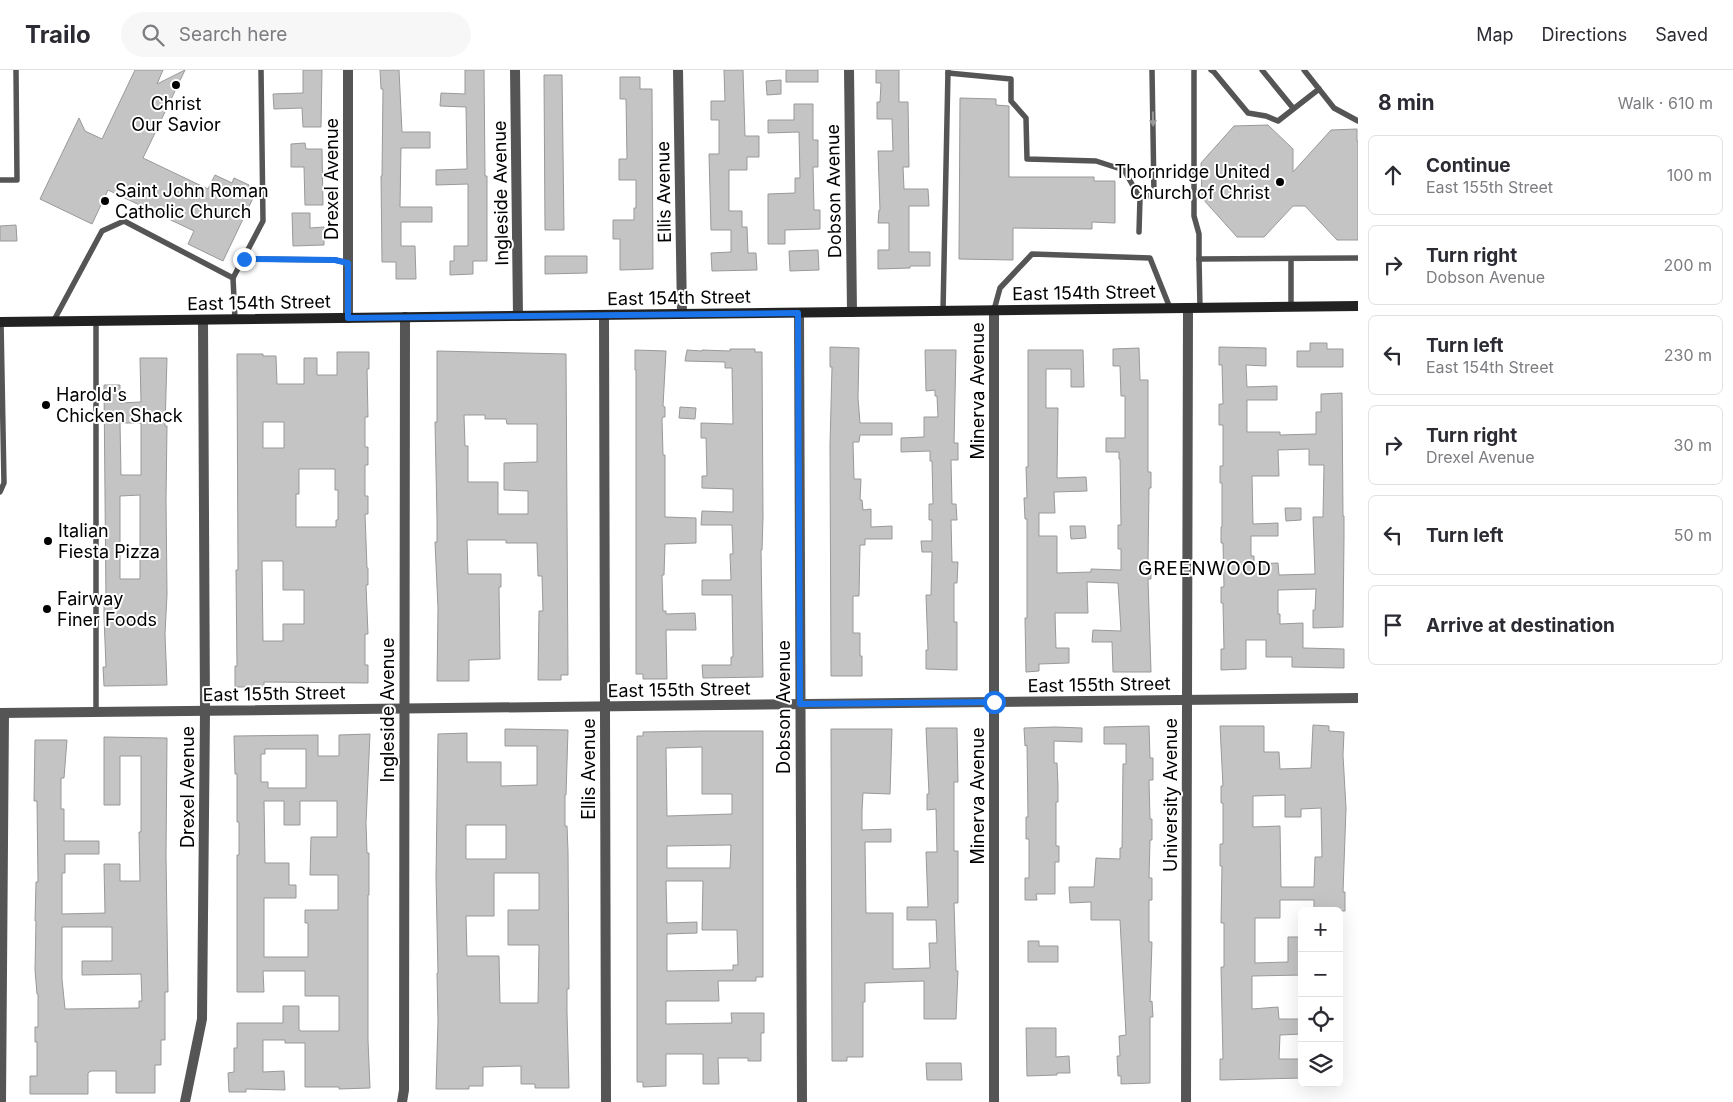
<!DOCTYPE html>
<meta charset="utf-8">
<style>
:root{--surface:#fff;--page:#f7f7f7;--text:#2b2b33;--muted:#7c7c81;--line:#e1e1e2}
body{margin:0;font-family:Inter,sans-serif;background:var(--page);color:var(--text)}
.controls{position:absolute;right:15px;bottom:15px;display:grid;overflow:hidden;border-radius:8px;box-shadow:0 5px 20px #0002}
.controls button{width:45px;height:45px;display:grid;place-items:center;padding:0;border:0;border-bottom:1px solid var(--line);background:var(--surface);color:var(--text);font:25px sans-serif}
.stop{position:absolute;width:15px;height:15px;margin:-11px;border:4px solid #1a73e8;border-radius:50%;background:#fff}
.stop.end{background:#1a73e8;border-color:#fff;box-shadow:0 1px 5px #0008}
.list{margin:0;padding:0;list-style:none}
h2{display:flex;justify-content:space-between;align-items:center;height:65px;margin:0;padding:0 20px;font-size:21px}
h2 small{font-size:16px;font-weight:400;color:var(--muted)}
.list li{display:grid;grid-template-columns:32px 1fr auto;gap:15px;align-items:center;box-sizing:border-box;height:80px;margin:0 10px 10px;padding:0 10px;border:1px solid var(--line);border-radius:8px}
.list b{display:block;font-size:19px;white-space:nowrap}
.list p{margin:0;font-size:16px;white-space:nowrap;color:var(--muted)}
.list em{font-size:16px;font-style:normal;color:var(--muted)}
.icon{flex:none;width:28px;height:28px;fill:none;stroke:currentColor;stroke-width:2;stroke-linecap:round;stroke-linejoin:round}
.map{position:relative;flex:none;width:1358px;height:1032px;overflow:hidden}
header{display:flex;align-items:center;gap:30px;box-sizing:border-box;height:70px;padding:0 25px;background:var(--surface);border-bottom:1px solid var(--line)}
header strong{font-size:24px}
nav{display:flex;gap:28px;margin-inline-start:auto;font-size:18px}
.search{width:350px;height:45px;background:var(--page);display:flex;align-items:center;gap:12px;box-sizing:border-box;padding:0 18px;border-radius:28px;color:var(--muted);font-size:19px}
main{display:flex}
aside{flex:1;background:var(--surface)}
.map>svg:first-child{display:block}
.building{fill:#c4c4c4;stroke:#999;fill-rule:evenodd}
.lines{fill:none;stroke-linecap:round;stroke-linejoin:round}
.lane{stroke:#555;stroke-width:5.5}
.street{stroke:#555;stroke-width:10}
.secondary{stroke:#222;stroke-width:10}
.oneway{fill:#999}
.route{stroke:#1a73e8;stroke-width:6}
.poi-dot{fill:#000;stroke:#fff;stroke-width:2}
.labels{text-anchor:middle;stroke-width:4;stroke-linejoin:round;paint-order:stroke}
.poi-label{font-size:18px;fill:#000;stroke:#fff;text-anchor:start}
.street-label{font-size:18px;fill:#000;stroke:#fff}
.neighbourhood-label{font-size:19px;letter-spacing:1px;fill:#000;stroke:#fff}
</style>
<header>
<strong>Trailo</strong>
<div class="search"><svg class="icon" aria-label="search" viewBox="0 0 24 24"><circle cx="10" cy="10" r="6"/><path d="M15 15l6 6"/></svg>Search here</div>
<nav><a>Map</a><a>Directions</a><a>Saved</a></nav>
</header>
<main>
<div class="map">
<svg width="1358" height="1032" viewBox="0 0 1358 1032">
<rect width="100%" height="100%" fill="#fff"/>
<g class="building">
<path d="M135,0H163L157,14L185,0L143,88L208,119L215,105L232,113L234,108L249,115L246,122L254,126L223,191L188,174L194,161L108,120L92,154L40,129L79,48L85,61L102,69Z"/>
<path d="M303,0H322L321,57H303L302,38L274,39L273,24L303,23Z"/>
<path d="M380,0H399L402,62H430V78H401L400,137H432V152H401V176H415L416,209H396V192H382L381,106H382L383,19H381Z"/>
<path d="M465,0H484L485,106H487V191H473V204L450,205V191H454V176H468V114L436,115V100L467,99L466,37L440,36L441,23L465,24Z"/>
<path d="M724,0H743L745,66H759V87H747V100H729V141H742V157H747L748,183H756L757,200L712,201L711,183L731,182V160H711L709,84H719V50H711V31H725Z"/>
<rect x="786" y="0" width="32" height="12"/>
<path d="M876,0H899V32H908L909,97H903L904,119H928L929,136H909V182H930V196H910V198L878,199V180H889V153H878L879,140H880L878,81H893L892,49H877V32H880L881,13H876Z"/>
<path d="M544,5H562L564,160H545Z"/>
<path d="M620,7H640V19H652L653,199L620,200V169H613V150H634V138H636V110H619V89H627L626,29H620Z"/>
<path d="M781,10V24L767,25L766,11Z"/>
<path d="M960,28L996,29V35L1009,36V107H1094V111H1115V153L1092,152V159L1013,158V190L959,189Z"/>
<path d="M794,34H813V70H818V97H813L814,140H820V159L785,160V174H768V124L795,123V108H800L799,62L768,63V50H794Z"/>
<path d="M1268,55L1293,79V102L1331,60L1357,59V71H1358V170H1337L1305,136H1293L1264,167H1237L1202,128L1201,93L1234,56Z"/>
<path d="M305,73L306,79H322L323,135H305L304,97H291V74Z"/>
<path d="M292,143H310V158L324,157V175L293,176Z"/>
<path d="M16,155L17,171H0V156Z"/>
<path d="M818,180L819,200L790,201L789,181Z"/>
<path d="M545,186H587V203L545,204Z"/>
<path d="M1310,273H1327V279H1343V297H1297V281H1310Z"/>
<path d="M830,277L859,278L858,328L860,353H892V365H860L859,372H853L854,409H861L860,430H862L863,440L871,439V457L892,456V469H865V475H860L859,526H853V563H860V586H862V606H831L830,375L832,297H830Z"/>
<path d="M1219,277L1266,278V296L1246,295L1247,317L1277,316V330H1247V362H1280V365L1316,364V342H1321V324L1342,323L1343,446H1344V467L1343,557L1313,558V540H1315L1316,519L1278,520V544H1280V554L1303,553V578L1344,579V598L1292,597V587H1266V570H1246V599L1221,600V579H1224L1223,533H1221V517H1224L1223,473H1221V457H1222V413H1220V396H1223V355H1219V334H1223L1222,295H1219ZM1309,379V395H1324L1323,447H1313L1315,504L1279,505L1278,493L1254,494V486H1251V466H1278V453L1253,454L1252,406H1279L1278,380Z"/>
<path d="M1139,278L1140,310H1148V402H1151V418H1149L1148,493L1151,492V509H1148L1151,602H1113L1112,572H1092L1093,560L1121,561L1118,513L1087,512L1088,543H1055L1056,578H1069V593L1039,594V601L1026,602L1025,548H1027V449H1025L1024,428H1027L1026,397H1028V280H1083L1084,317H1071V299H1046V338H1058L1057,408L1086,407L1087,421L1054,422L1055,443H1039V466H1057V503L1091,502V499L1121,500V479H1118V455H1121L1120,389H1119V382H1106V368H1125V326H1121L1120,296H1113V279Z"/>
<path d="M730,279H755V282H762L763,447L762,480H761L763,607L703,608L702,595H731V587H733L732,525H702V510H731L730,484H733L732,455H701L702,441L733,442V419L702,418V406H707L706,368H701V353L733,354L732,298H725V292L685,291L687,280L702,281V280L730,281Z"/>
<path d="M635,280L666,281L663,336L665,337V347H663L662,349L663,385H665V447L696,448V473L665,474L664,505H662L663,541H666V544L695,543L696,560H666L667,609H643V604H636V300H635Z"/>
<path d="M925,280H956L954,373H958V390H951L952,434H956L957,450H951L952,492H958L957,513H954V552H957V600L926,599V580H928L926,525H931L932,482H922L921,471H932V450H929V434H933L932,391H930V381L901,382V368L924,367V347H938L937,326H935V320L926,321Z"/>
<path d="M437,281L566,284L568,605H561V610H538L539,541H543L542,506H538L537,473H506V470H467L468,504H501V517H499L500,589L469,590V611H437L438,538L435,472H437V448L435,352H437ZM464,345H485V349H506L507,354H537V392L504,393V420L528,421V444H498V412H468V376H465Z"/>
<path d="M337,282H369V299H367L368,347H365V377H368V395H365V426H368V444H365L367,498H368V515H366L368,564H365V595H368V613L264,612V617H235V596H237L236,500H238L237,284H263V286H276L277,314H304V288H317V305H337ZM263,352H284V378H263ZM299,399H335V420H338V450H336V457H296V424H299ZM262,491H283V520H304V554H283V571H263Z"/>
<path d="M140,288H167L165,356H167L166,429L167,524L165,564L167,615L104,616L103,597H106L104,546V532H106L104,315H120V333L141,332ZM120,353H141V405H121ZM140,425V509H120V426Z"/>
<path d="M680,337L696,338L695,349L679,348Z"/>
<path d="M1285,438H1301V450L1286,451Z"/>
<path d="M1070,456H1085L1086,468L1071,469Z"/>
<path d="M1313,655L1329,656V661L1344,662L1343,685L1346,738L1343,822H1345V841H1314V830H1280V848H1255V893L1288,892V867H1302V905L1252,906V939L1278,937L1279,949H1302V964L1280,965L1279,989H1302V1008L1220,1010V989H1223L1221,897H1224V853H1221L1222,796H1220V774H1223V733H1221V716H1223L1220,656H1264V682H1279L1280,699L1311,698ZM1285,725V747H1301V739L1321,738L1322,787H1315L1314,817H1281L1280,756L1253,757V726Z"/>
<path d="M1149,656L1150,688H1153V710H1149L1150,749H1152V770H1150L1149,808H1152V830H1149V872H1152L1150,932L1152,931L1153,947H1150V1013L1121,1014V1006H1118L1117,986H1120L1119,966L1126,965L1120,850H1091V832L1070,833L1069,817H1094L1096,788L1120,789V778H1122L1123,694H1126V674H1104V657Z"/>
<path d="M1055,657L1082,658V672L1054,671V693H1057L1058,716V732H1056V776H1059V792H1055V824H1036L1037,830H1025V808H1029V769H1026V747H1028L1027,675L1025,676L1024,658Z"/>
<path d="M926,658H957L958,712H954V781H958V833H954L956,901H958L956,949H924V911L865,913V932H863V987H847V991H832L831,659H892L890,724L863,723L862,741V760L891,759V772H865L866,843H893V899L930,898L929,873H937L936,850H907V837H928L926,782H937L936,739L927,740V724H929Z"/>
<path d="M505,659L568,660L566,725H565V756H567L568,781L569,919H567V942L569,1018H535V1014H521V996L483,997V1016H469V1019H436L438,951L437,903H438L436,807L438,664L467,663V692H501V716L537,715V676H505ZM466,755H506V789H466ZM494,803H539V840H508V875H539L538,933H500L499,886H467L466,846H494Z"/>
<path d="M702,661H763V907H756V911H718L719,931H666V954L732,953L731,943H764V963H761V991H748V988H718L719,1014H703V984H666V1016L643,1017V1012H637V666H643V662ZM702,677V724H732V744L667,746L666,678ZM731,775L730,798H667V776ZM666,811H703L702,860H737L738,895H733V900L667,901V864L697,863V852L667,853Z"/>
<path d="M370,664L366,753L367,783H369V825H368V970L370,1018L339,1019V1017H305V973H285V970H263V1002L284,1001L285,1020L246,1019V1022H229L228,1003L234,1002V978H237V953H283V936H299V960L301,961H339V926H305V901H263L264,922H237V785H239V752H237V704H235L234,666L318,665V686H339V665ZM265,679H306V718H268V712H261V684H265ZM264,731H284V755H300V731H337V767H311L310,805H338V840H305V853H308V887H264V828H296V815H289V793H265Z"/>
<path d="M104,667L167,668L166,786L168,922H165V970H161V995H155V1023H116V1001H91L88,1003V1024H30V1006H37V972H35V957H38V924H37L35,900L36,851H35L36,812H38L37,731H34L35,670H67L64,708H61V739H64V771H99V784H65V803H62V844L105,843L104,794H120V811H140L139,762H141V686H120V735H104ZM62,857H112V891H82V905L141,904L142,931H139V938L65,939L62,909Z"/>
<path d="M1028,871H1039V876H1058V892H1028Z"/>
<path d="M1026,958H1056V987L1069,986L1070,1003H1057V1005L1027,1006Z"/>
<path d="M926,993H961L962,1010H927Z"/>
</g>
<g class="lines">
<g class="lane">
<path d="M1194,0V146L1199,164V189"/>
<path d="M1211,0L1214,2L1248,43L1266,46L1278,51L1319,19"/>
<path d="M1262,0L1293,38"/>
<path d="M1304,0L1334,38L1358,51"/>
<path d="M948,3L1011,9V31L1026,48L1027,89L1096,91L1124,100L1140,128L1139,162"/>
<path d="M0,110H17L16,0"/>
<path d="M1140,128L1154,124L1152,0"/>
<path d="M244,189L335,190L348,193"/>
<path d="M233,208L263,151L261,0"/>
<path d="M1291,237V189"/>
<path d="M1200,238L1199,189L1358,188"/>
<path d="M994,240L1000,218L1032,184L1150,188L1170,238"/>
<path d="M943,241L948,1"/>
<path d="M96,251V642"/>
<path d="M53,252L102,161L124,151L233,208L235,249"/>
<path d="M0,422L4,413L1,252"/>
</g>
<g class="street">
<path d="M348,0V248"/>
<path d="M515,0L518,246"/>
<path d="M678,0L682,244"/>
<path d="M849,0L852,242"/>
<path d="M994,240V1032"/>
<path d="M799,243L802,1032"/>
<path d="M604,245L606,1032"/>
<path d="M0,643L1358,628"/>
<path d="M1,1032L4,643"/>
<path d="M185,1032L202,949L205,641L203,250"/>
<path d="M402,1032L404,1020L405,247"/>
<path d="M1186,1032L1188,238"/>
</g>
<path class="secondary" d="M0,252L1358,236"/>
</g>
<defs><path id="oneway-solid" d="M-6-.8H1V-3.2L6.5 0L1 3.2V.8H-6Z" transform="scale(1.25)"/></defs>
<use class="oneway" href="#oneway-solid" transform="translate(1153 49) rotate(89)"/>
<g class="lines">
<path class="route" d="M244,189L335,190L348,193V248L798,243L800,634L994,632"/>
</g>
<g class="poi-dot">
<circle cx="176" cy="15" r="5"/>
<circle cx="1280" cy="112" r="5"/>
<circle cx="105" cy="131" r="5"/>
<circle cx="46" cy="335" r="5"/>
<circle cx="48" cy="471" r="5"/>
<circle cx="47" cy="539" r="5"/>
</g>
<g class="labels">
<g class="poi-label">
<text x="176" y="40" text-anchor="middle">Christ<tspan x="176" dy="21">Our Savior</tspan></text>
<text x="1270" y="108" text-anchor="end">Thornridge United<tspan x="1270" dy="21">Church of Christ</tspan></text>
<text x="115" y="127">Saint John Roman<tspan x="115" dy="21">Catholic Church</tspan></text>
<text x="56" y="331">Harold's<tspan x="56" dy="21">Chicken Shack</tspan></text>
<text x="58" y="467">Italian<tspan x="58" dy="21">Fiesta Pizza</tspan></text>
<text x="57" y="535">Fairway<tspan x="57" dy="21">Finer Foods</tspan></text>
</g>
<g class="street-label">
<text transform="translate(332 109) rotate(-90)" y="6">Drexel Avenue</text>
<text transform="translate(834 121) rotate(-91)" y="6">Dobson Avenue</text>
<text transform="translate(664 122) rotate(-91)" y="6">Ellis Avenue</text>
<text transform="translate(501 123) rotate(-91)" y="6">Ingleside Avenue</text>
<text transform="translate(1084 223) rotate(-1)" y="6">East 154th Street</text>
<text transform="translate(679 228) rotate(-1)" y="6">East 154th Street</text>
<text transform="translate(259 233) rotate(-1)" y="6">East 154th Street</text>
<text transform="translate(978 321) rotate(-90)" y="6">Minerva Avenue</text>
<text transform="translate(1099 615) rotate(-1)" y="6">East 155th Street</text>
<text transform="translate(679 620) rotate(-1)" y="6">East 155th Street</text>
<text transform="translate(274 624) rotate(-1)" y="6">East 155th Street</text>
<text transform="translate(784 637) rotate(-90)" y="6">Dobson Avenue</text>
<text transform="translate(388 640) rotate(-90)" y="6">Ingleside Avenue</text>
<text transform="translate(589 699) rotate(-90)" y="6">Ellis Avenue</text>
<text transform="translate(188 717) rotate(-90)" y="6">Drexel Avenue</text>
<text transform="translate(1171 725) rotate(-90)" y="6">University Avenue</text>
<text transform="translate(978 726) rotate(-90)" y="6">Minerva Avenue</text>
</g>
<g class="neighbourhood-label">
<text x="1205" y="505">GREENWOOD</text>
</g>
</g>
</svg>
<div class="controls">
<button>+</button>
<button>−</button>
<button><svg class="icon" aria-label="locate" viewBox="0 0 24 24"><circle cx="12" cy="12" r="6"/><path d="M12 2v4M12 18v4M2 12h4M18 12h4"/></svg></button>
<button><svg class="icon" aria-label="layers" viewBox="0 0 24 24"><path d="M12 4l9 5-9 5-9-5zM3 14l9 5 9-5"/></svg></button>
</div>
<div class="stop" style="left:994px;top:632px"></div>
<div class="stop end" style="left:244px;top:189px"></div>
</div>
<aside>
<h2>8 min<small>Walk · 610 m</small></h2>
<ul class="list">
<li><svg class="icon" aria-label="ahead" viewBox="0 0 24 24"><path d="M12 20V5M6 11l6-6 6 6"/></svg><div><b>Continue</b><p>East 155th Street</p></div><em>100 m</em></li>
<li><svg class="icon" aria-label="right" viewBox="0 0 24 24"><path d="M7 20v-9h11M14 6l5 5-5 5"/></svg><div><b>Turn right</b><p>Dobson Avenue</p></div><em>200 m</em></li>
<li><svg class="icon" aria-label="left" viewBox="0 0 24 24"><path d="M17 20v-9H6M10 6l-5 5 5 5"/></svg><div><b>Turn left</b><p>East 154th Street</p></div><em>230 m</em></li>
<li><svg class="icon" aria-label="right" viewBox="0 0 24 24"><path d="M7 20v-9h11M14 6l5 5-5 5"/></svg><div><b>Turn right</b><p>Drexel Avenue</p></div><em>30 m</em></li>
<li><svg class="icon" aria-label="left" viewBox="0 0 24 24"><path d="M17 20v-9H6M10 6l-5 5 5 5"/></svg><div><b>Turn left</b></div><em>50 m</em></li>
<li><svg class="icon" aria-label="arrive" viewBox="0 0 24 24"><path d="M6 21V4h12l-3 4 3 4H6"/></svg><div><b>Arrive at destination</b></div></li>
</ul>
</aside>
</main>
